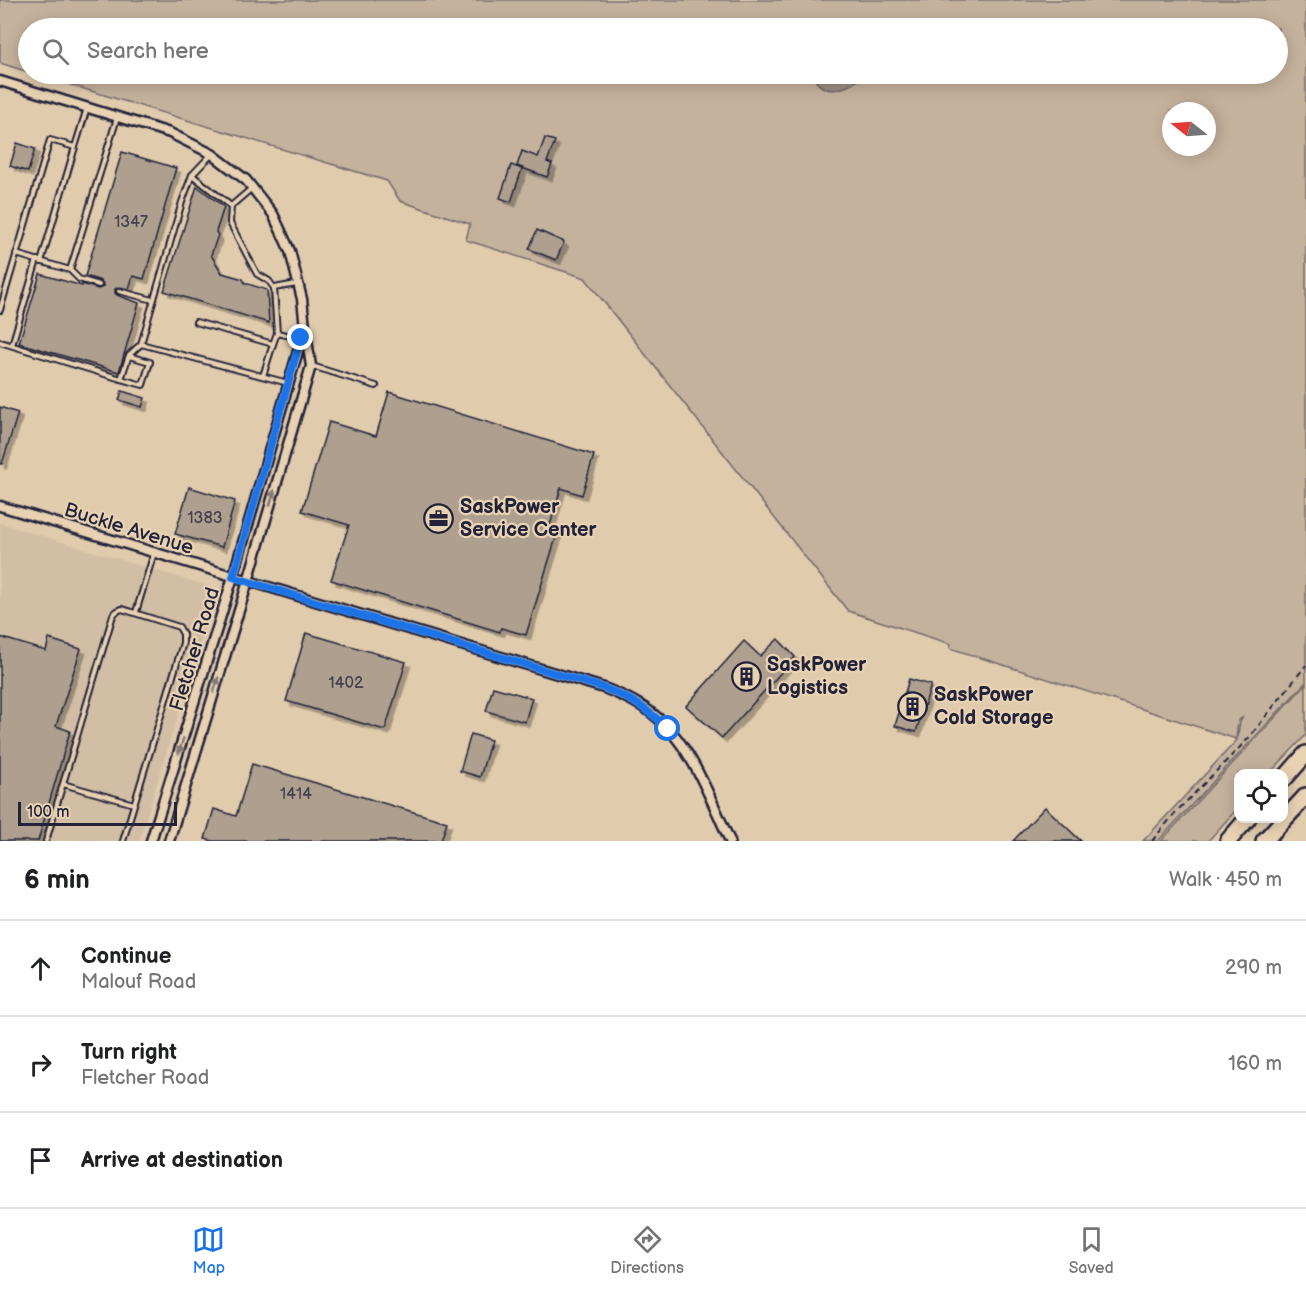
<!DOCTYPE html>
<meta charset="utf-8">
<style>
:root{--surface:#fff;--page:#f2f2f2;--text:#202124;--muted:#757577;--line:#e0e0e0;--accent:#1a73e8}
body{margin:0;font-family:"Balsamiq Sans",sans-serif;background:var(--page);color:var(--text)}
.controls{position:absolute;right:18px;bottom:18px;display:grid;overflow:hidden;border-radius:12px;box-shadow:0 3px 15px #0003}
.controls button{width:54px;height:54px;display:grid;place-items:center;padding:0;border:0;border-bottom:2px solid var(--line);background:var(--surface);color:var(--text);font:30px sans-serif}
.compass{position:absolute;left:1162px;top:102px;width:54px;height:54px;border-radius:50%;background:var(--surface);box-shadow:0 3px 15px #0003;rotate:287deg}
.scale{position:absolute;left:18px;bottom:15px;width:159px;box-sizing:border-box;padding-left:6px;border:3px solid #22223b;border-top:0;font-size:16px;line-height:21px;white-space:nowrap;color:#22223b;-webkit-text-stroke:4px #e9d2b2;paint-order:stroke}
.stop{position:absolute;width:18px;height:18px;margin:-14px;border:4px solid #1a73e8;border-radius:50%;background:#fff}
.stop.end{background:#1a73e8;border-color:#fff;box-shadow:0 2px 6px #0008}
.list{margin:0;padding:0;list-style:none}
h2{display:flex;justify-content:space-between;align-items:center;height:78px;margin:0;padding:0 24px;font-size:26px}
h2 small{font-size:20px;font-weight:400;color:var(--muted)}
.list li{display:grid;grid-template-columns:39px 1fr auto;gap:18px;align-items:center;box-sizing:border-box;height:96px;padding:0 24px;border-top:2px solid var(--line)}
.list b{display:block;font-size:22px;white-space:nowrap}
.list p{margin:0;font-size:20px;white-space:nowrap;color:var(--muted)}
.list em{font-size:20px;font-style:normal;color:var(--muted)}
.icon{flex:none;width:33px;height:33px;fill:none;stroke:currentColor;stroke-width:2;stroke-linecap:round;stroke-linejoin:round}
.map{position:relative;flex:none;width:1306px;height:841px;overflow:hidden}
.search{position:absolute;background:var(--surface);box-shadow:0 3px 15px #0003;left:18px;right:18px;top:18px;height:66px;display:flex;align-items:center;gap:15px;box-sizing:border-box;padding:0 21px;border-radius:33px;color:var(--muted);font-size:22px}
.sheet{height:366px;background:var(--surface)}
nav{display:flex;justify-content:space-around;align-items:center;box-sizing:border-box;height:84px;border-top:2px solid var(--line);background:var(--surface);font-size:16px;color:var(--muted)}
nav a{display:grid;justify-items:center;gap:3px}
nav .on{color:var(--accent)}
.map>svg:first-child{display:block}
.built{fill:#d2bea4}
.green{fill:#c5b29d;stroke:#746a6c;stroke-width:1.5;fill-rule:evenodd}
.water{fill:#9b8d83;stroke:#6b6266;stroke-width:1.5}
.building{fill:#ae9f8f;stroke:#22223b;stroke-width:1.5;filter:url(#shadow)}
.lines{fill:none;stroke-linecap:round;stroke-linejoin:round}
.service-casing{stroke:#22223b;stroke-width:8}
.minor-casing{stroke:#22223b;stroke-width:13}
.motorway-casing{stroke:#22223b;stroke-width:20}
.path{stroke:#22223b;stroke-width:2;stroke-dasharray:6 4.5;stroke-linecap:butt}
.service{stroke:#e9d2b2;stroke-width:4}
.minor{stroke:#e9d2b2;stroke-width:8}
.motorway{stroke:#e9d2b2;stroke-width:15}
.oneway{fill:#867a76}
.route{stroke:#1a73e8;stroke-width:8}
.labels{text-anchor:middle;stroke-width:4.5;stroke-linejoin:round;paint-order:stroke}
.number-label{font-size:16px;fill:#454150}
.poi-label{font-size:20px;font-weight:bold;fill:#22223b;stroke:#e9d2b2;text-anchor:start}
.street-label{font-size:20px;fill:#22223b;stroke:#e9d2b2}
</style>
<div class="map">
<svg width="1306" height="841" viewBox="0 0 1306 841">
<defs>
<filter id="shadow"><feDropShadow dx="4.5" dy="4.5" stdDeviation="0" flood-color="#0004"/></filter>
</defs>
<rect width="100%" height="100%" fill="#e1cbad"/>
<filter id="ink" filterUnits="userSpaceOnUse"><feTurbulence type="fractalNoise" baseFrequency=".0167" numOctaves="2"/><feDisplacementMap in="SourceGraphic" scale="12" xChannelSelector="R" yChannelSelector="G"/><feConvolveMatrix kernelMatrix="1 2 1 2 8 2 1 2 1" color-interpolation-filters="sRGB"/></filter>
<g filter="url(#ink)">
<path class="built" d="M0,523L217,589L139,841H0Z"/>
<g class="green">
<path d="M0,0H1306V682L1158,841H1143L1237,740L1240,722L1243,717L1238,721L1236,739L950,648L951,644L848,611L585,278L466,240L470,224L400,201L387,181L35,74H1278V28H28V72L0,63ZM1171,111H1207V147H1171Z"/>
<path d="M1306,684V735L1270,773L1238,774V808L1208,841H1161Z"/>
</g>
<path class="water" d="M812,74H866C850,88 823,101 812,74Z"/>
<g class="building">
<path d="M545,138L555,141L547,162L552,164L547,177L517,166L522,151L538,157Z"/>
<path d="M17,143L35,149L28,172L10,166Z"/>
<path d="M122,152L176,168L144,279L133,276L129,289L119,287L115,289V293L117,295L139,303L119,372L19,343L40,274L82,286V284L98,289L103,287V284L101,281L85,276Z"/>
<path d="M511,165L522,169L511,202L500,198Z"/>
<path d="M197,186L224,207L216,232L218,235L211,255L222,273L243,279L245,283L267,290L269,323L164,291Z"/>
<path d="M537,230L564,242L556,260L529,249Z"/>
<path d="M122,391L145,398L142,407L119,400Z"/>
<path d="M389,392L594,455L582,495L561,488L549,529L558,531L526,635L501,628L500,632L331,580L349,525L302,511L329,422L376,436Z"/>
<path d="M0,407L18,413L2,464H0Z"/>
<path d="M189,487L235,501L222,547L175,534Z"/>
<path d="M306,633L406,662L385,730L286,701Z"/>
<path d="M0,637L46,651L49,639L81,649L56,726L70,731L38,841H0Z"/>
<path d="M778,639L795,657L722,738L686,706L744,641L760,656Z"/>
<path d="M909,679L931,685L916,732L895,726Z"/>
<path d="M493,687L532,698L525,722L486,711Z"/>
<path d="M471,734L491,740L480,777L460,771Z"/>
<path d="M252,764L447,822L441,841H213L205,839L214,809L236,816Z"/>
<path d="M1045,807L1081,841H1013Z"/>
</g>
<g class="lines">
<defs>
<g id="service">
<path d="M192,175L231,206"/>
<path d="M16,254L70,270L117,118"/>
<path d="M41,262L75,147"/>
<path d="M70,270L79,279L99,285"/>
<path d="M274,288L297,284"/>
<path d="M119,291L153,300"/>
<path d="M0,310L50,140L75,147L87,108"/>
<path d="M196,322L273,344L277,333L274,288L269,281L257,274L230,223L231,206L252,188"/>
<path d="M277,333L301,338"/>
<path d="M0,342L121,379L129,355L141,344L182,202L192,175L211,155"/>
<path d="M141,344L288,383"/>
<path d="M12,345L37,260"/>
<path d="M312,366L376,386"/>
<path d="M263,376L273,344"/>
<path d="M121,379L143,385L150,362L129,356"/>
<path d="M136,612L154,553"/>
<path d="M63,784L134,804"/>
<path d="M46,841L113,615L117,611L122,609L179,627L183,634V643L123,841"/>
</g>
<g id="minor">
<path d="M0,81L170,133L212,154L246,180L273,214L290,251L302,299L305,327L311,366L248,581L169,841"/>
<path d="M0,506L604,688C622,695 638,702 653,714C691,743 710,799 730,841"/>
<path d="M151,841L233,577L304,330"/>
</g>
<g id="motorway">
<path d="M1284,779L1306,754"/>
<path d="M1228,841L1248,818"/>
<path d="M1264,841L1306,796"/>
</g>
</defs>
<use href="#service" class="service-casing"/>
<use href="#minor" class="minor-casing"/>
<use href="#motorway" class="motorway-casing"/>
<path class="path" d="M1152,841L1176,812L1248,739L1306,665"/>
<use href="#service" class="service"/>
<use href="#minor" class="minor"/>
<use href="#motorway" class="motorway"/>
</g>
<defs><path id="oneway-solid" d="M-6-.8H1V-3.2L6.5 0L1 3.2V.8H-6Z" transform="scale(1.5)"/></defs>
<g class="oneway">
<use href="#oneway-solid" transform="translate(272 498) rotate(-74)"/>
<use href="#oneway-solid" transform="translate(216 685) rotate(-73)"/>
<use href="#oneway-solid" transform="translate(181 746) rotate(107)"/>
</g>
</g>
<g class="lines" filter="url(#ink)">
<path class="route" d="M301,338L233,577L604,688C630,698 648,709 668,729"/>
</g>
<defs>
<symbol id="office-ring" viewBox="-11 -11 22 22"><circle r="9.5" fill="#e9d2b2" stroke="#22223b" stroke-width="1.5"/><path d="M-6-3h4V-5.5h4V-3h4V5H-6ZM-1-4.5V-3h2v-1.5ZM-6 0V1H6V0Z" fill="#22223b"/></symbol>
<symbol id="building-ring" viewBox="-11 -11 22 22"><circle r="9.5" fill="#e9d2b2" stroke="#22223b" stroke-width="1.5"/><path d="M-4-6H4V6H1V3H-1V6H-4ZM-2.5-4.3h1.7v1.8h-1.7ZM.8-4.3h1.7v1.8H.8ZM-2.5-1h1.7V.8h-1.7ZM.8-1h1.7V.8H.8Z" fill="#22223b"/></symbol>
</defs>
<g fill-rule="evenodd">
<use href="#office-ring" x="422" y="502" width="33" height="33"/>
<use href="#building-ring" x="730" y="660" width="33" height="33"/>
<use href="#building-ring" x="896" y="690" width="33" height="33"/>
</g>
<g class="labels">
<g class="number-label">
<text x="131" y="227">1347</text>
<text x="205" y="523">1383</text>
<text x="346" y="688">1402</text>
<text x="296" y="799">1414</text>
</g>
<g class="poi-label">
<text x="460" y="513">SaskPower<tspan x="460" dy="23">Service Center</tspan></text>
<text x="767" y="671">SaskPower<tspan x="767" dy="23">Logistics</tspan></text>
<text x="934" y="701">SaskPower<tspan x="934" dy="23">Cold Storage</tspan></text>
</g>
<g class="street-label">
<text transform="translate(129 528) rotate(17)" y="7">Buckle Avenue</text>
<text transform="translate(194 649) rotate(-73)" y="7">Fletcher Road</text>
</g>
</g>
</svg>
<div class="controls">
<button><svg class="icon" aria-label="locate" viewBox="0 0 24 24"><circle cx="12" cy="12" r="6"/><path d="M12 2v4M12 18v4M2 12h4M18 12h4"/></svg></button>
</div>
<svg class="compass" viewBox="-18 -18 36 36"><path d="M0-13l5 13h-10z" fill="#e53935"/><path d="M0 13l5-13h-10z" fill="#757577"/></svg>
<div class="scale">100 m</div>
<div class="stop" style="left:668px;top:729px"></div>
<div class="stop end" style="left:301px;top:338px"></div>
<div class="search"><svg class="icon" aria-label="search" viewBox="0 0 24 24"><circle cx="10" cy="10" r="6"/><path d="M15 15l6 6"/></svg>Search here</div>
</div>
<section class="sheet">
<h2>6 min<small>Walk · 450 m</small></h2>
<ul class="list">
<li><svg class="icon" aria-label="ahead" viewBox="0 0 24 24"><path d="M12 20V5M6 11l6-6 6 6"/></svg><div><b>Continue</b><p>Malouf Road</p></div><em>290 m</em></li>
<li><svg class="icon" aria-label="right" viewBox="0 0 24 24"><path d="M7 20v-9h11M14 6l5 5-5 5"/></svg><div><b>Turn right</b><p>Fletcher Road</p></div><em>160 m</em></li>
<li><svg class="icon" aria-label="arrive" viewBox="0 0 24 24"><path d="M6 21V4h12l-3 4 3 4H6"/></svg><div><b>Arrive at destination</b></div></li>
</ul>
</section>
<nav>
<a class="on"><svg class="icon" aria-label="map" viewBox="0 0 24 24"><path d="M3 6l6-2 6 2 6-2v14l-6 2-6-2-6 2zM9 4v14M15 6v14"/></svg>Map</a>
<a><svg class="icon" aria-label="directions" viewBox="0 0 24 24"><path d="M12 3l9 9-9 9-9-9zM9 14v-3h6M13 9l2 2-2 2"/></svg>Directions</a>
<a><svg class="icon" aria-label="saved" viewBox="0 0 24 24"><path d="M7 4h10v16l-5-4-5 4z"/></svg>Saved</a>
</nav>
